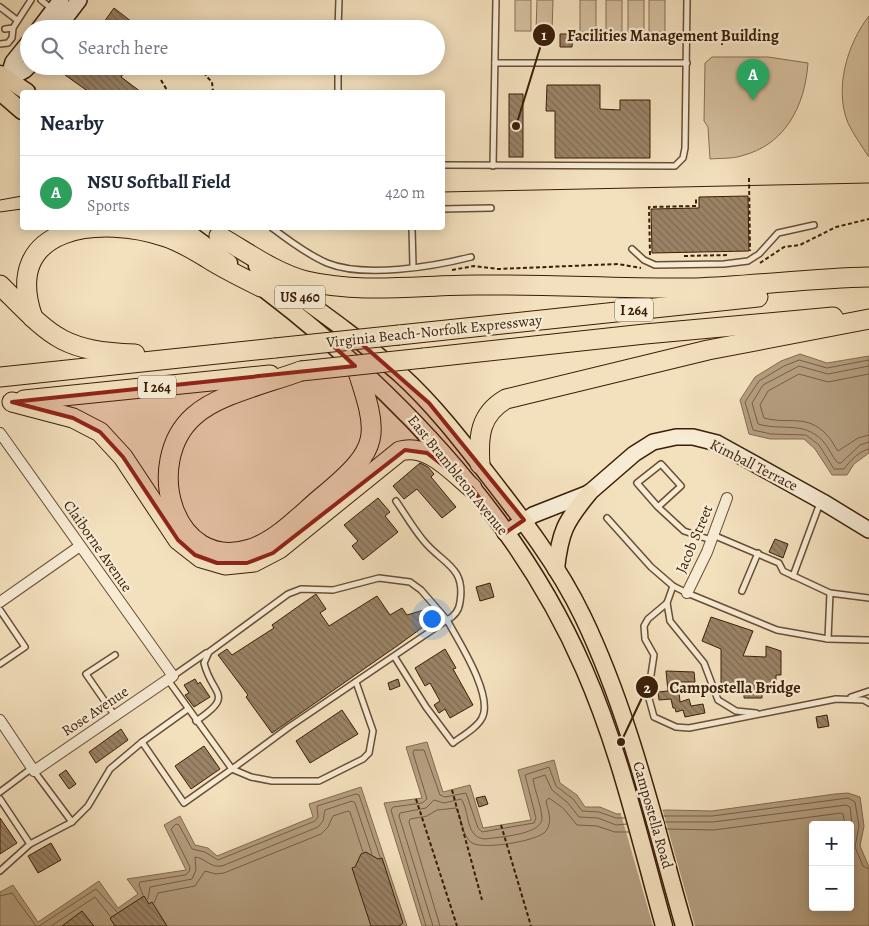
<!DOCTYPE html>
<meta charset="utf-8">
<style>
:root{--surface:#fff;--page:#f6f6f7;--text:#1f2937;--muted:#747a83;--line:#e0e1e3;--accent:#111827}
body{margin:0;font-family:Alegreya,serif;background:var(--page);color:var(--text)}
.controls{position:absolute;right:15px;bottom:15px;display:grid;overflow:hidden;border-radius:5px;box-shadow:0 2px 12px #0003}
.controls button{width:45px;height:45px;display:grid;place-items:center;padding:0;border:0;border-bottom:1px solid var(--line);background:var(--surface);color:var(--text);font:25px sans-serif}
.you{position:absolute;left:431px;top:618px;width:18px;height:18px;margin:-12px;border:4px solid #fff;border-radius:50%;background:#1a73e8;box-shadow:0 0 0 8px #1a73e833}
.badge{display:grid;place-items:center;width:32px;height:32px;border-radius:50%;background:var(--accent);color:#fff;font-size:16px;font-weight:700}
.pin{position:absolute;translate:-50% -41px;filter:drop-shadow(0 1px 2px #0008)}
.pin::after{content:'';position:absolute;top:26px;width:18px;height:15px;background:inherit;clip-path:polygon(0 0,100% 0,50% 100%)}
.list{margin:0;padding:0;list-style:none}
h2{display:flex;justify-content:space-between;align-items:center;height:65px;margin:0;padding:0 20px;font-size:21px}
h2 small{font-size:16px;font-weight:400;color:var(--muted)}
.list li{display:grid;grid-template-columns:32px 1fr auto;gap:15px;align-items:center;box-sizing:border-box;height:75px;padding:0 20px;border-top:1px solid var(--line)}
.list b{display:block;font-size:19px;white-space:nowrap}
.list p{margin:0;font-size:16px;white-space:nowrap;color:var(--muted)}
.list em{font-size:16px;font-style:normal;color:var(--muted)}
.icon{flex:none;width:28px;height:28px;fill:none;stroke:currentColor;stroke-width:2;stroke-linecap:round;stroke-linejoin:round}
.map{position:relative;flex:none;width:869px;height:926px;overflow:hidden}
.search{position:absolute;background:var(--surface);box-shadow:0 2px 12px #0003;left:20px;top:20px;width:425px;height:55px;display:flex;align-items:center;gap:12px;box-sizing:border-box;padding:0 18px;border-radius:28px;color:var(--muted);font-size:19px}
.panel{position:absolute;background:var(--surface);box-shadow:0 2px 12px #0003;left:20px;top:90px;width:425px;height:140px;border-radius:5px}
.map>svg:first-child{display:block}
.pitch{fill:#d4bf9e;stroke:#876e52}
.water{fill:#b49e7f;stroke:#836b4f;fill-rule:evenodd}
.pier{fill:#f3e0bd}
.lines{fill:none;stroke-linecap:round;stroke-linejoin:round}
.shore{stroke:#775e43;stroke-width:1}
.building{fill:url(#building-back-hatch);stroke:#3a1e07}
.lane-casing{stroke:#684e34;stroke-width:8}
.street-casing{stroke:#684e34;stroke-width:12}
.secondary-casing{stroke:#3a1e07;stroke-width:18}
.primary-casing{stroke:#3a1e07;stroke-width:19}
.highway-casing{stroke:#3a1e07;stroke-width:21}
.path{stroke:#3a1e07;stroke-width:2;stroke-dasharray:4 2.5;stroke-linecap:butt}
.lane{stroke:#f7ebd4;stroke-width:5}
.street{stroke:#f7ebd4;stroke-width:10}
.secondary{stroke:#f7ebd4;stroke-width:15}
.primary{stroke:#f3e0bd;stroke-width:16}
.highway{stroke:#f3e0bd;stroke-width:19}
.tram{stroke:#3a1e07;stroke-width:1}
.highway-bridge-casing{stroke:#3a1e07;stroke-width:21;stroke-linecap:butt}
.highway-bridge{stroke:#f3e0bd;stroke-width:19}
.marked{fill:#8f2418;fill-opacity:0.2;stroke:#8f2418;stroke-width:4;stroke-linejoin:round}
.labels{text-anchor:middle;stroke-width:4.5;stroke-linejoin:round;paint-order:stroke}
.shield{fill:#f7ebd4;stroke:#735c44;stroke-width:1}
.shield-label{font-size:14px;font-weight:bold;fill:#3a1e07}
.street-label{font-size:15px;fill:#3a1e07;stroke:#f7ebd4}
.leader{fill:none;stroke:#3a1e07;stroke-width:2}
.callout-dot{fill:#3a1e07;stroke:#f7ebd4;stroke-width:2}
.mark-label{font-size:15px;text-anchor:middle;font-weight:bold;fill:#fff}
.callout-label{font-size:16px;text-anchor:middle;font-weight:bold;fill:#3a1e07;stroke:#f7ebd4;stroke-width:4.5;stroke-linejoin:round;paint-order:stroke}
</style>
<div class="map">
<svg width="869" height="926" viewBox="0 0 869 926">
<defs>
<pattern id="building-back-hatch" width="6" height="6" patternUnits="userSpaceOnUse" patternTransform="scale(1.25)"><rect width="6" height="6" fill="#9a8366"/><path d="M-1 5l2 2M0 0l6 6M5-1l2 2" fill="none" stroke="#7f6b52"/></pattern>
</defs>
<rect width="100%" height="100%" fill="#f3e0bd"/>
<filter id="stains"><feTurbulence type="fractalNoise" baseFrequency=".004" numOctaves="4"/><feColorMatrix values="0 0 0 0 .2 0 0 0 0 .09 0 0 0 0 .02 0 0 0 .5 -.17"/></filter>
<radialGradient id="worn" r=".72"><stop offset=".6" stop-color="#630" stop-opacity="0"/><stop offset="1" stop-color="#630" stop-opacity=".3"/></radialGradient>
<g class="pitch">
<rect x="515" y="0" width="16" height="31"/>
<path d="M537,0H553L552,32L536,31Z"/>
<rect x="580" y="0" width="16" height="32"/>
<rect x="606" y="0" width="16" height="32"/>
<rect x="628" y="0" width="16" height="32"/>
<rect x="649" y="0" width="16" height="32"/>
<path d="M869,16V156H868C862,146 853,134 848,123C834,89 847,44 869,16Z"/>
<path d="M712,57H768L808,63C805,105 786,145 741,156C732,159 720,158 710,159L708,127L704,121L705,63Z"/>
</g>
<g class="water">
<path d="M800,354L827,363L869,356V453L854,464L847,475H832L815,449L804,439H770L749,434L740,400L755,377L781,361Z"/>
<path d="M427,742L443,792L470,785L483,828L531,820L518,770L554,760L560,783L577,795L585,807H600L617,814L667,810L712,811L835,794L848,793L860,797L864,826L860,846L869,867V926H422L384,803L422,798L406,747ZM813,825H850V907H813Z"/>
<path d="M361,787L407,926H0V892L13,885L38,922L99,881L118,908L138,894L127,879L186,870L164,825L180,816L195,845L208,848L217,856L313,817L309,804Z"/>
</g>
<path class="pier" d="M662,808L695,926H653L620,811Z"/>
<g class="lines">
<g class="shore">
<path d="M869,360L827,368L799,360L784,366L759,381L745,402L753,430L771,434L806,435L819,445L834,469H844C850,461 859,451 869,449"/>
<path d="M869,366L828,374L799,366L763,385L752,403L758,424C782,431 803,421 822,440C829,447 831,456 838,463H841L860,445L869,442"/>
<path d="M869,374L828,382L799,374L768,391L760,405L764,418C790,425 806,413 827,435C832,440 834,446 838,451L858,438L869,435"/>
<path d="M663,816H712L848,798L855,802L859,826L855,847L863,866L869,869"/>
<path d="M665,822H713L846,805L850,807L852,825L850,836"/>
<path d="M667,829L714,830L841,813L843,814L845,825"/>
<path d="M143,895L139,885L140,882L185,875L189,872L190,867L171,829L176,824L179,825L192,849L205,852L218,860L315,821L318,817L317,806L356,794L359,795L380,857"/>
<path d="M0,896L12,893L36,926"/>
<path d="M148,899L150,887L192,879L196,870L195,857C205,858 210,868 222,866L318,827L323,821L325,810L352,801L355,803L372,854"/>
<path d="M154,903L158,893L195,886L205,871L216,874L224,873L321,834L328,827L333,816L348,811L350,812L363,852"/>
<path d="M39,926L96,889L117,912"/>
<path d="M51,926L95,897L110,916"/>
<path d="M426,926L391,810L393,807L422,803L427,799L413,753L414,750H424L440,795L445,797L466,793L478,828L482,832L534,823L536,818L525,775L549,767L556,786L573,799L582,811L599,812L616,818H625"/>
<path d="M433,926L399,816L400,813L426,808L434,800L444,803L461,799C470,811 465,838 485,839C498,837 544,835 542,817C541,805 535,792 533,779L545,775L552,790L568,803L579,817L598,818L616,825L627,824"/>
<path d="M440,926L409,822L410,819L427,816L437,810L456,808C463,819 461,835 472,843C483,850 539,841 546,831C553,821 548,811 546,801L549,798L563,808L577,825L597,826L615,832H629"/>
</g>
</g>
<g class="building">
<path d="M114,8L132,22L134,29H99Z"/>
<path d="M560,34H573L572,47H560Z"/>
<path d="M71,66H129L121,77L141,92H89L65,75Z"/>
<path d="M547,85H600V109L620,110V100H650V158H555V111H546Z"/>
<rect x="509" y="94" width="14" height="63"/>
<path d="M748,196L749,251L652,253L651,209L699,208V197Z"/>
<path d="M420,463L428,467L434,474L431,477L456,507L442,518L417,489L404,499L393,486Z"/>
<path d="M378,498L390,512L385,516L398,532L363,560L352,546L358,541L344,525Z"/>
<path d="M775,539L788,544L783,558L769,552Z"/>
<path d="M490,583L494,597L480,601L476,587Z"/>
<path d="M316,594L326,609L320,613L329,626L377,596L390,615L402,608L407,615L427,609L434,619L397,646L272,733L246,697L248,695L218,655L227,649L232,655L274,628L272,625Z"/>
<path d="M711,617L753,631L743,656L766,657V646L781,651V675H776V689H762V698H744V689L721,688V649L702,641Z"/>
<path d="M445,649L456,668L453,669L473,705L450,718L445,709L439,713L434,705L440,701L430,683L425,686L415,668Z"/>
<path d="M666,671L694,672L695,682H678L680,702L689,699L691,706L703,704L705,713L685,717L683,710L676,712L675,708H673L671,699L659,700L658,692L668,691Z"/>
<path d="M195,679L198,684L200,682L210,697L194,707L185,695L189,693L184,685Z"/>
<path d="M398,679L400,686L390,690L388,683Z"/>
<path d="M342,710L358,734L310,763L296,741Z"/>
<path d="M827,715L829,726L818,728L816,717Z"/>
<path d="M121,729L128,740L96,763L89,752Z"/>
<path d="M204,746L220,769L191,789L175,766Z"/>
<path d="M66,770L76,784L69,789L59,775Z"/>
<path d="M485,796L488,804L479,807L476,798Z"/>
<path d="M0,818L17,843L0,854Z"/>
<path d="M51,843L61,860L38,873L28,856Z"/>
<path d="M366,852L378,859L382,858L403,923L399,926H371L352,868L355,867L361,854Z"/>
<path d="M144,896L149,904L152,902L167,926H115L110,918Z"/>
<path d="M82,911L94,926H62Z"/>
</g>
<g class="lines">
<defs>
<g id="lane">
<path d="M41,0L52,9"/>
<path d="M0,7L17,20"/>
<path d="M5,29L13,28L31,0"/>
<path d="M338,29L339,0"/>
<path d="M0,44L8,43L12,38L13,28"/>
<path d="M495,63H687"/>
<path d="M338,92V66"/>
<path d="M442,165L675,166L683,158L685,148L687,0"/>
<path d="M493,166L496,0"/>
<path d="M442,209L491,208"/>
<path d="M272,228C289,240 306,254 327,263C364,278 432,267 471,257"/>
<path d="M412,228L413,266"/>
<path d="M632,249L644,260L655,265L724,264L748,261L759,254L778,233L814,225"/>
<path d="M658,507L681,486L661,464L637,483L658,507L684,531L711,540"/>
<path d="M607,518L651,567L673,586L687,593L777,630L828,639L869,640"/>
<path d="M713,535L779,563L783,571L830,593L869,598"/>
<path d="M793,576L820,503"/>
<path d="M673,586L667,603L648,619L644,626L645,639L654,655L648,695L654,717L676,727L689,728L836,699L864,700L869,703"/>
<path d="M742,591L758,553"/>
<path d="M667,603L670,621L704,663L718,700L736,711L756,713"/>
<path d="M0,610L25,647L0,664"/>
<path d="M828,639L830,593"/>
<path d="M115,655L86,674L115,716"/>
<path d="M173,676L206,653"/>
<path d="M851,697L869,691"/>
<path d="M196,721C236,694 212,696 204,663L209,652L288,594L301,589L333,590L379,578L410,582L421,590L447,620C455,616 459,611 460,602C466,566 442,564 423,540C413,528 405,514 396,501"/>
<path d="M142,742L188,709"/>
<path d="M232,769L289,727L447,620C458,640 494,696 482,718C477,728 462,736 453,743L426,707L394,656"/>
<path d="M232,769L251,777L272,781H319L363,759L369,753L373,731L356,682"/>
<path d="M34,771L72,822L88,806L110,769L142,742L184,803L232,769L168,680"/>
<path d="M0,792L32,768"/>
<path d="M0,799L30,844"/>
<path d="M0,871L30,844L72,822"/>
</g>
<g id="street">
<path d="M0,433L173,676L34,771L0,720"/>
<path d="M687,593L707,552L727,498"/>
<path d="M0,602L80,546"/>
</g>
<g id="secondary">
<path d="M39,29L61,0"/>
<path d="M57,29L79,0"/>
<path d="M8,78L13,62L29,42"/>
<path d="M5,81L25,70L29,66"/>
<path d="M505,533L533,515L589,493L634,454L653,442L676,437H693L717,443L823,502L869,530"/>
</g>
<g id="primary">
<path d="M0,74L27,92"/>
<path d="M0,92L22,111"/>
<path d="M182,228L229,263"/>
<path d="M257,266C305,301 355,335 400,374C433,404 461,440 488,475C523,520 558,565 583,617C630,715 654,822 684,926"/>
<path d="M251,279C388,382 515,510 584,669C620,751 640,840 664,926"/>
<path d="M556,569C560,532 565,522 589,493"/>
</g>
<g id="highway">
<path d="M219,236C247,252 275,273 306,281C361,294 420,285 476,285C549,284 622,289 695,288C754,286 811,278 869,277"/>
<path d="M0,285C51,336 60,351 135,354"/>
<path d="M33,318C0,224 103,215 166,237C181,242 194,250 207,258C224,269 243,278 261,287"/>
<path d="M399,335L758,297"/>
<path d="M424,358L645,334L833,317"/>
<path d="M301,371C269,383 218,394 194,416C142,462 173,573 250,549C277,541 301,514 323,496C382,447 379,436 356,366"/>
<path d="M0,377L275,348"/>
<path d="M24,400L270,375"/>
<path d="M12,402L73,418L100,432L123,457L178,540L201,558L225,565L254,562L279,549L400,451C428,443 452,472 472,488"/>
<path d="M480,464C478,436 480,414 506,399L708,350L869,319"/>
</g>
</defs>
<use href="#lane" class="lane-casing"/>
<use href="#street" class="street-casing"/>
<use href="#secondary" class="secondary-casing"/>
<use href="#primary" class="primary-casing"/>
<use href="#highway" class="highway-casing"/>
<g class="path">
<path d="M208,29L210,26"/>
<path d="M722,45V30"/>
<path d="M202,66L206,76L212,82L213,92"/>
<path d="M161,80L168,92"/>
<path d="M749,178L750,251"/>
<path d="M650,255L649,207L696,206V199"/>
<path d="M684,256L729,255"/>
<path d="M760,263L784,247L800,245L836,227L869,219"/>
<path d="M452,270L474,266L498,269L618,264L641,268"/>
<path d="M452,790L482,900"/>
<path d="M416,799L457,926"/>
<path d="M501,825L531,926"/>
</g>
<use href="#lane" class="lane"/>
<use href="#street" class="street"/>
<use href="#secondary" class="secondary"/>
<use href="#primary" class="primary"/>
<use href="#highway" class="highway"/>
<g class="tram">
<path d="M442,192L869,183"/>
<path d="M0,200L22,196"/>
<path d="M0,212L22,209"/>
</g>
<defs>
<g id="highway-bridge">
<path d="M275,348L399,335"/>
<path d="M301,371L424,358"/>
</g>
</defs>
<use href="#highway-bridge" class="highway-bridge-casing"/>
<use href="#highway-bridge" class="highway-bridge"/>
</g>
<path class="marked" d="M356,339L429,403L524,520L505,533L472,488L427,453L405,450L273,553L247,563H217L195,555L178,540L123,457L100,432L73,418L12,402L355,366L329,342Z"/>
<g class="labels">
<g class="shield">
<rect x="275" y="285.5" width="50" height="23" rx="4"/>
<rect x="615" y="298.5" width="38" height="23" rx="4"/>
<rect x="138" y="375.5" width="38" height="23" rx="4"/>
</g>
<g class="shield-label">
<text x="300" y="302">US 460</text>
<text x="634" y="315">I 264</text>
<text x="157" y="392">I 264</text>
</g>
<g class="street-label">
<text transform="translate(434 331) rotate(-6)" y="5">Virginia Beach-Norfolk Expressway</text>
<text transform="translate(754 465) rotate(27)" y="5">Kimball Terrace</text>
<text transform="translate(458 475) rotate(51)" y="5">East Brambleton Avenue</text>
<text transform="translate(694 539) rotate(-67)" y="5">Jacob Street</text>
<text transform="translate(98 546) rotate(55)" y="5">Claiborne Avenue</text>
<text transform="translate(95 711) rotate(-34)" y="5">Rose Avenue</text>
<text transform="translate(653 815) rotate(74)" y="5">Campostella Road</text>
</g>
</g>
<path class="leader" d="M516 126L544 35M621 742L647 687"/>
<g class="callout-dot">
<circle cx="516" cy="126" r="5"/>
<circle cx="621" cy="742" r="5"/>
<circle cx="544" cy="35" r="12"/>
<circle cx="647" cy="687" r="12"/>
</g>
<g class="mark-label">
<text x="544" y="40">1</text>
<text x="647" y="693">2</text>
</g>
<g class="callout-label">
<text x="673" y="41">Facilities Management Building</text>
<text x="735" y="693">Campostella Bridge</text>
</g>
<rect width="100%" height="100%" filter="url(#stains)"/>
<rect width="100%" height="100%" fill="url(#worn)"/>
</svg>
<div class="controls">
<button>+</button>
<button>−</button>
</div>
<div class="you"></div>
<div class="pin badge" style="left:753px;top:100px;background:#2e9e5b">A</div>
<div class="search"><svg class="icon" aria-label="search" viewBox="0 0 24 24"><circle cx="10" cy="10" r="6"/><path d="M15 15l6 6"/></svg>Search here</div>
<section class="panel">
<h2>Nearby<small></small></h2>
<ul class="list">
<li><span class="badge" style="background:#2e9e5b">A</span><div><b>NSU Softball Field</b><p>Sports</p></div><em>420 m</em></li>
</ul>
</section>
</div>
